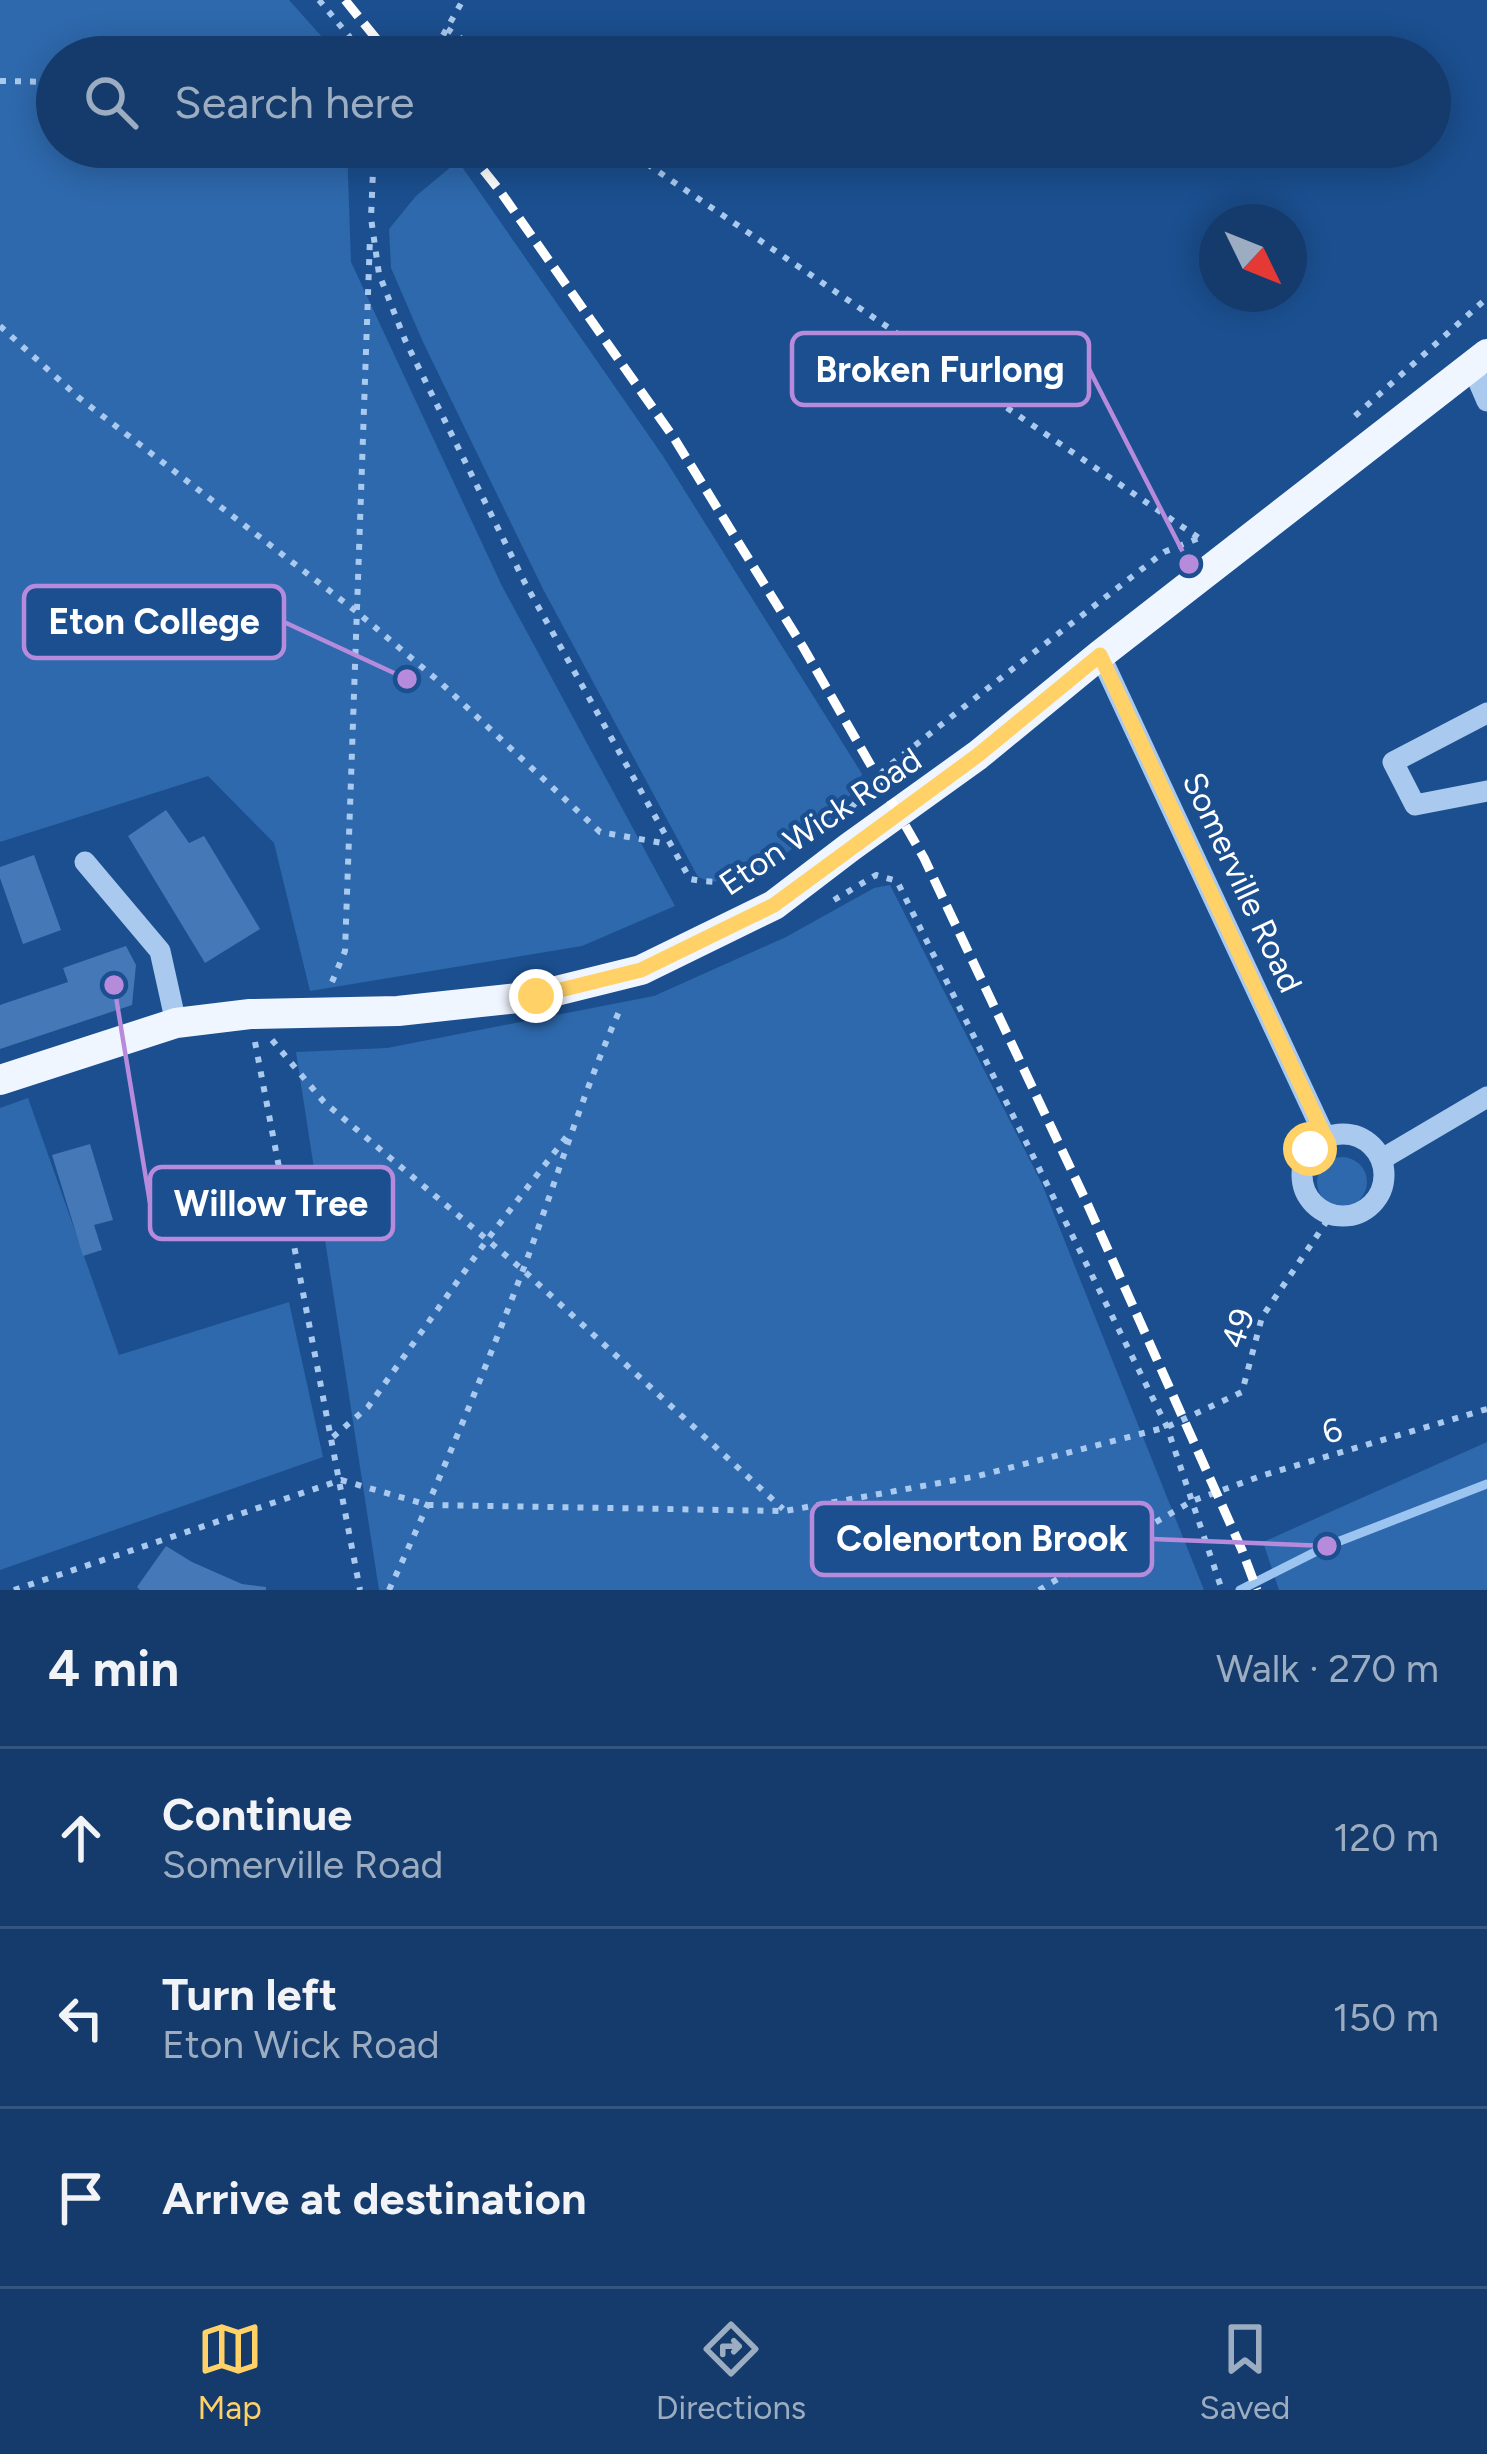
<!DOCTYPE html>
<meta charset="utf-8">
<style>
:root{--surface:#143b6b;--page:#1d4271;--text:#f1f3f6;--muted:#9dadc1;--line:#33557e;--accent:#ffd166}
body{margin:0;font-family:Figtree,sans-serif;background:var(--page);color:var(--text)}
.compass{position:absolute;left:1199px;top:204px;width:108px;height:108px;border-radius:50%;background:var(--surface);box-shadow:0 6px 30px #0003;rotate:133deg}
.stop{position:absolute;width:36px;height:36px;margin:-27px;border:9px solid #ffd166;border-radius:50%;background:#fff}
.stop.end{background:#ffd166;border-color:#fff;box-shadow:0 3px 12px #0008}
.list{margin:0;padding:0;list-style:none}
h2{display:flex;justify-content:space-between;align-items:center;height:156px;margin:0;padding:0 48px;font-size:51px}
h2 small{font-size:39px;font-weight:400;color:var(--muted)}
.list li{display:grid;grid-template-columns:78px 1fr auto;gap:36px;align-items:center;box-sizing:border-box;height:180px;padding:0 48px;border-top:3px solid var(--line)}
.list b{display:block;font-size:45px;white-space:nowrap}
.list p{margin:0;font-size:39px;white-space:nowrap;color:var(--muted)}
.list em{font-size:39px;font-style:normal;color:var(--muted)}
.icon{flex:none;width:66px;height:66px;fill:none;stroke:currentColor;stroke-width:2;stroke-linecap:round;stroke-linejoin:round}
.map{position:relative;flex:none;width:1487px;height:1590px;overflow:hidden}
.search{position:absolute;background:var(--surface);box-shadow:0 6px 30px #0003;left:36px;right:36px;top:36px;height:132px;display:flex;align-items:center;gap:30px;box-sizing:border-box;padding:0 42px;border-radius:66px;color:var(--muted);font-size:45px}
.sheet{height:696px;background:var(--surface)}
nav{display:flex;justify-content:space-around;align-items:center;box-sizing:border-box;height:168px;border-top:3px solid var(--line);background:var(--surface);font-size:33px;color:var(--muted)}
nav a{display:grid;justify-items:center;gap:6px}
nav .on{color:var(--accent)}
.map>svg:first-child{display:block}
.green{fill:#2e69ad}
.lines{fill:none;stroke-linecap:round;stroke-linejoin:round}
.stream{stroke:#9cc4f0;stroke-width:9}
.building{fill:#4478b7}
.path{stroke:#a9c9ee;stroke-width:6;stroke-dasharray:6 9;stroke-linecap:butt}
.minor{stroke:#a9c9ee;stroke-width:21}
.major{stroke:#f0f6ff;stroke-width:30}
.rail{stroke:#fff;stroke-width:9;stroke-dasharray:21 9;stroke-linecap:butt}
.route{stroke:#ffd166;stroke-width:15}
.labels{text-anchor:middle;stroke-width:9;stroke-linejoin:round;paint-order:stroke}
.street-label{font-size:33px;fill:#fff;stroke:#1b4f8f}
.leader{fill:none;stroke:#b68bdc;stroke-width:4.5}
.callout-dot{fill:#b68bdc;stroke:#1b4f8f;stroke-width:4.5}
.callout{fill:#1b4f8f;stroke:#b68bdc;stroke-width:4.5}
.callout-label{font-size:36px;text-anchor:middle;font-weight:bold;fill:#fff}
</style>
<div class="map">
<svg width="1487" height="1590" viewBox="0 0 1487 1590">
<rect width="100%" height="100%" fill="#1b4f8f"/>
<g class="green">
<path d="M0,0H289L340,57H57V147H347L351,262L502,586L675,906L582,946L310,991L274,843L208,776L0,842Z"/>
<path d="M458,161L663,456L862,774L852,794L841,802L833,819L756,875L711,882L698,877L543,589L423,342L391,268L389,229L416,196Z"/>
<path d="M890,885L1042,1184L1204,1590H379L296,1052L387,1048L654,996L786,937L874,888Z"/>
<path d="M28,1098L119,1355L289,1302L323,1457L0,1570V1108Z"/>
<circle cx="1342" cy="1182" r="25"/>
<path d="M1487,1442V1590H1279L1263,1542Z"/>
</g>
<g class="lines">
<path class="stream" d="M1240,1590L1327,1546L1487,1484"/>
</g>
<g class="building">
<path d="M166,810L189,843L204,836L260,929L205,963L128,836Z"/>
<path d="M34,855L61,930L23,944L0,878V867Z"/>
<path d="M126,946L136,965L132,1005L0,1049V1005L68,982L63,968Z"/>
<path d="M90,1144L113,1220L94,1225L102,1250L83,1256L52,1155Z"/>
<path d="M166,1546L192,1562L242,1584L266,1587V1590H140L137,1587Z"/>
</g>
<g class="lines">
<g class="path">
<path d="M319,0L349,36L360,57"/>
<path d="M447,29L489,57"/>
<path d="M423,57L438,44L463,0"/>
<path d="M0,81L57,82"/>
<path d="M374,147L371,218L379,274L405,340L525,583L690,879C714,884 747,883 768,869"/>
<path d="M622,147L1199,538"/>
<path d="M0,326L78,397L357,612L442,684L600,832L668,844"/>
<path d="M1355,416L1487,298"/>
<path d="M851,808L886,768L997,681L1164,552L1199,538"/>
<path d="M834,900L876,875L897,881L1167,1427L1222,1590"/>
<path d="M332,982L345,951L370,237"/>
<path d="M272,1040L324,1102L523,1270L783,1509"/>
<path d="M255,1042L360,1590"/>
<path d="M333,1437L368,1407L487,1240L567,1136"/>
<path d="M14,1590L341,1480L428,1505L785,1511L978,1476L1167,1427L1242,1392L1262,1317L1331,1215"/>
<path d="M389,1590C438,1485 482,1378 523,1270C556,1182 583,1091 622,1005"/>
<path d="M1039,1590L1192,1501L1261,1476L1487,1409"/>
</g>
<g class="minor">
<path d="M1472,366L1487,401"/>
<path d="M1100,655L1325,1137"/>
<path d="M1487,713L1393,762L1415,805L1487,791"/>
<path d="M85,862L160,951L176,1023"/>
<circle cx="1343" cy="1175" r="41"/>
<path d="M1382,1159L1487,1097"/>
</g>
<path class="major" d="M0,1080L176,1023L250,1014L398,1011L536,996L641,970L774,905L850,847L978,755L1100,655L1487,354"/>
<g class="rail">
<path d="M345,0L391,57"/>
<path d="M465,147L500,191L674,438L803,647L924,858L1087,1203L1242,1550L1257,1590"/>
</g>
</g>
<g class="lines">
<path class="route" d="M536,996L641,970L774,905L978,755L1100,655L1325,1137L1310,1149"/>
</g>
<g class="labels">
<g class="street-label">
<text transform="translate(820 821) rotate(-34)" y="12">Eton Wick Road</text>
<text transform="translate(1243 882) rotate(65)" y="12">Somerville Road</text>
<text transform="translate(1237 1328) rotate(-71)" y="12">49</text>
<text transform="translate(1332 1430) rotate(-17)" y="12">6</text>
</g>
</g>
<path class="leader" d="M1189 564L1089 369M407 679L284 622M114 985L150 1203M1327 1546L1152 1539"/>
<g class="callout-dot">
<circle cx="1189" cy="564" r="12"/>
<circle cx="407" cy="679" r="12"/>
<circle cx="114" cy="985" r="12"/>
<circle cx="1327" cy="1546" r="12"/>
</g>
<g class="callout">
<rect x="792" y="333" width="297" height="72" rx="12"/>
<rect x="24" y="586" width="260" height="72" rx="12"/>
<rect x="150" y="1167" width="243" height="72" rx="12"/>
<rect x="812" y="1503" width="340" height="72" rx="12"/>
</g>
<g class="callout-label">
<text x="940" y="382">Broken Furlong</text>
<text x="154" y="634">Eton College</text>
<text x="271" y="1216">Willow Tree</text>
<text x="982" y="1551">Colenorton Brook</text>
</g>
</svg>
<svg class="compass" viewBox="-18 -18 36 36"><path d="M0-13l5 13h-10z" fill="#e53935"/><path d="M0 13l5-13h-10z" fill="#9dadc1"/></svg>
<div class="stop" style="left:1310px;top:1149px"></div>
<div class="stop end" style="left:536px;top:996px"></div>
<div class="search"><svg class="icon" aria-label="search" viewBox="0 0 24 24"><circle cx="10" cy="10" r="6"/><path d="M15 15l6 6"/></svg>Search here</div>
</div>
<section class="sheet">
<h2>4 min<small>Walk · 270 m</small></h2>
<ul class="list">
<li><svg class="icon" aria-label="ahead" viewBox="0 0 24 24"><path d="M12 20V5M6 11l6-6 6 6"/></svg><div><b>Continue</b><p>Somerville Road</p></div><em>120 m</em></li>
<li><svg class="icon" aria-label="left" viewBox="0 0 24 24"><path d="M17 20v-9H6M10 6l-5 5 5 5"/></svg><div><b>Turn left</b><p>Eton Wick Road</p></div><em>150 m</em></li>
<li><svg class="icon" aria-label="arrive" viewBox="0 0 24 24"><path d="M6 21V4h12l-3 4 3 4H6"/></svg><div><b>Arrive at destination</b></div></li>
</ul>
</section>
<nav>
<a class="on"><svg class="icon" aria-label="map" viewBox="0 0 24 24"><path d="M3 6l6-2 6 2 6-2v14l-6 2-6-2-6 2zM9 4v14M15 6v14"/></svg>Map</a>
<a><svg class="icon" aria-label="directions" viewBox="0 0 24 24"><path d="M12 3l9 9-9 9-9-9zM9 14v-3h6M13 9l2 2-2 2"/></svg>Directions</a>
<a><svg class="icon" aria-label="saved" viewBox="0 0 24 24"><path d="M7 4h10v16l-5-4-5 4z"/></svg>Saved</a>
</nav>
